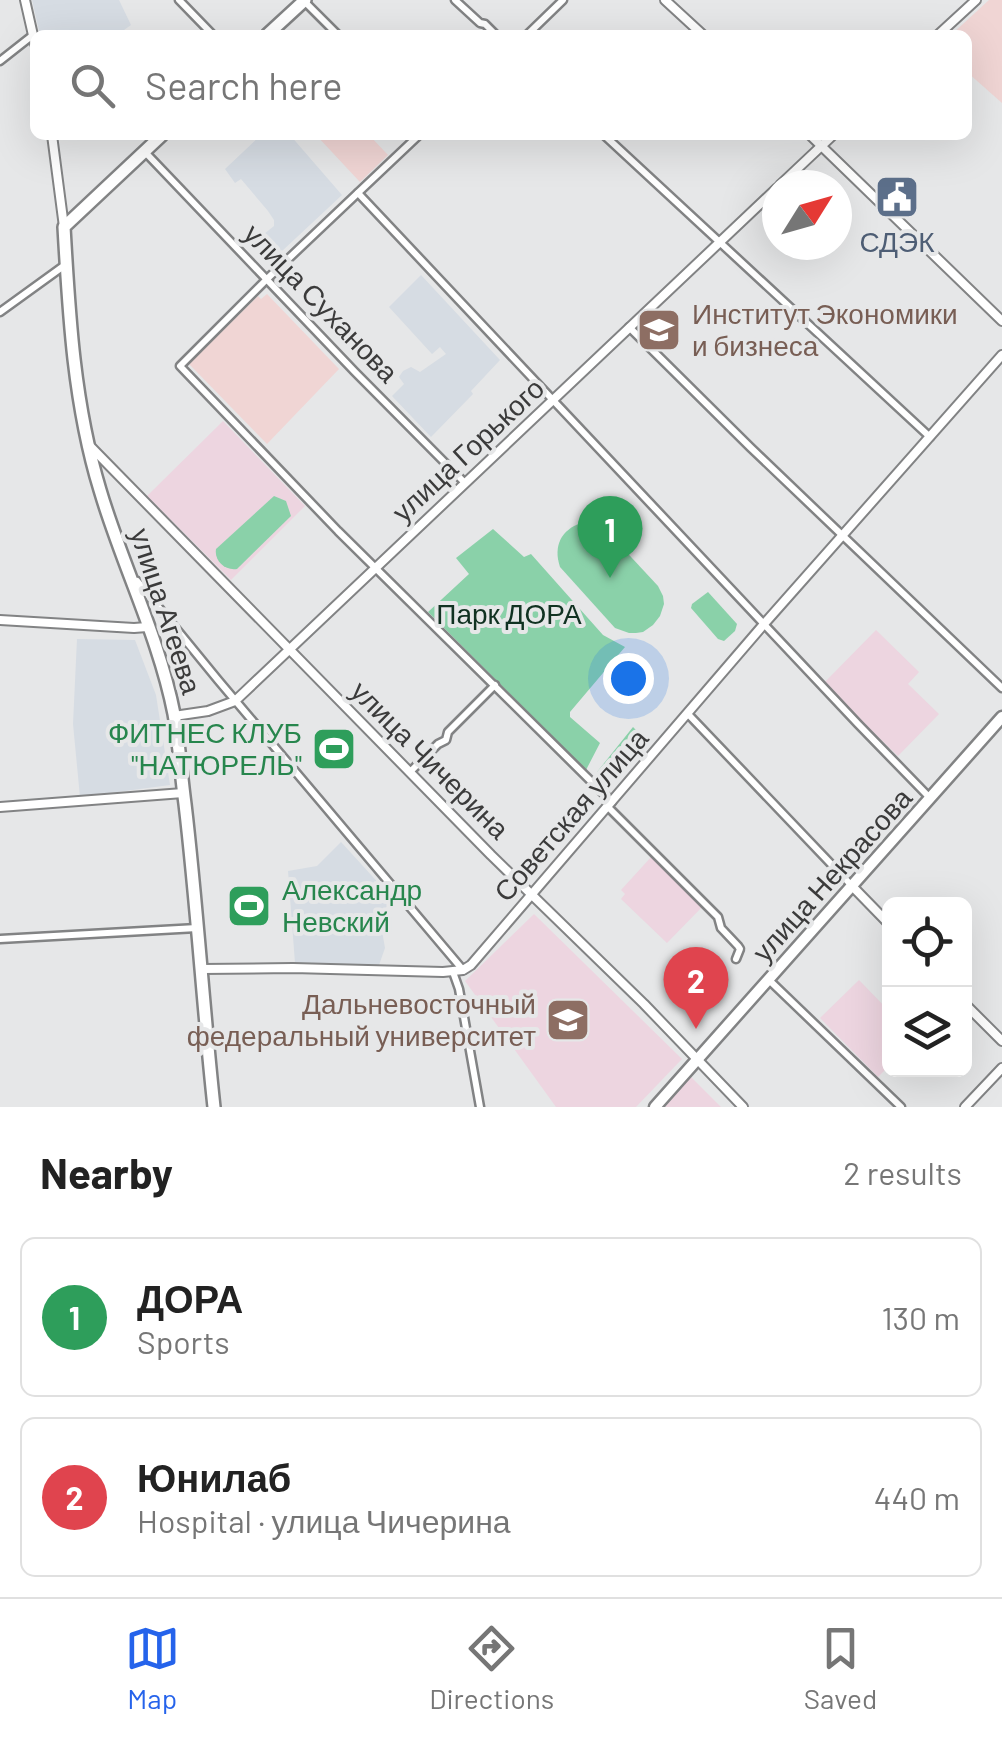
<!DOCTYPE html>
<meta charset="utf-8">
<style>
:root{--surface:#fff;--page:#f2f2f2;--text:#222;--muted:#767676;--line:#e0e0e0;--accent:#2563eb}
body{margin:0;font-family:Barlow,sans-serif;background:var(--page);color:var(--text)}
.controls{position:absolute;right:30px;bottom:30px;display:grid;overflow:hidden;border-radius:15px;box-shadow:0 10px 40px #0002}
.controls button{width:90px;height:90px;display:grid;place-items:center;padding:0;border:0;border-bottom:2px solid var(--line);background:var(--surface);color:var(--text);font:50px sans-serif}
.compass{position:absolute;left:762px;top:170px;width:90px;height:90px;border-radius:50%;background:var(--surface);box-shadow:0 10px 40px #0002;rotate:53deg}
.you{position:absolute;left:628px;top:678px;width:35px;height:35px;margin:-25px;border:8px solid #fff;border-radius:50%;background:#1a73e8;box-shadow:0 0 0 15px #1a73e833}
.badge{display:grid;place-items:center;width:65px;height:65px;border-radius:50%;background:var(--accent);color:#fff;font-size:32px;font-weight:700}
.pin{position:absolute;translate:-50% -82px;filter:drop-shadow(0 2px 5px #0008)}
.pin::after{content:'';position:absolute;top:52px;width:35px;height:30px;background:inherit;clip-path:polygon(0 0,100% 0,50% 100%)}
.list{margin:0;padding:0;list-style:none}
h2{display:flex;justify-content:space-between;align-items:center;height:130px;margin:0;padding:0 40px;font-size:42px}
h2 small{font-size:32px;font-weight:400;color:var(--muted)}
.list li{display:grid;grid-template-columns:65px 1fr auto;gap:30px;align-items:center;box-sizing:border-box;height:160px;margin:0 20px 20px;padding:0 20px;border:2px solid var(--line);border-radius:15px}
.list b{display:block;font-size:38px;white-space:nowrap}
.list p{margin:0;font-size:32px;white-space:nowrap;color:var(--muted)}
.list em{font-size:32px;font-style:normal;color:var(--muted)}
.icon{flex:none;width:55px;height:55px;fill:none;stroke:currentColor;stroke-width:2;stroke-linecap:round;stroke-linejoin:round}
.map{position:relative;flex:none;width:1002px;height:1107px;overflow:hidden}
.search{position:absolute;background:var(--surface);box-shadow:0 10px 40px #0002;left:30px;right:30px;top:30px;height:110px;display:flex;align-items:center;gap:25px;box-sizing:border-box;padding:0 35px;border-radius:15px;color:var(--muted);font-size:38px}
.sheet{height:490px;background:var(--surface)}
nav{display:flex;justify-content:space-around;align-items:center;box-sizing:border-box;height:140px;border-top:2px solid var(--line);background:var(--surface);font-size:28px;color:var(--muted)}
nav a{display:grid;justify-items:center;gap:5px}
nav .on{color:var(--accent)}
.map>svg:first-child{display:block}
.built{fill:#d6dce3}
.education{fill:#edd5e0}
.medical{fill:#f0d5d4}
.green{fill:#8ad1a9}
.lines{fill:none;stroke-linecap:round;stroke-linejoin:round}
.street-casing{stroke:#828384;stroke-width:11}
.secondary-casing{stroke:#828384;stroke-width:12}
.primary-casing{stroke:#828384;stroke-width:15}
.highway-casing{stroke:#828384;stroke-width:16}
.street{stroke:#fff;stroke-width:6}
.secondary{stroke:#fff;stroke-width:8}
.primary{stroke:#fff;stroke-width:10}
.highway{stroke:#fff;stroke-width:11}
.labels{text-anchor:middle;stroke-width:8;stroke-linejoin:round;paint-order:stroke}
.service-label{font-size:28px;fill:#4e5e75;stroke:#e6e7e8}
.street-label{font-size:28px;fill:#3b3b3b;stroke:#e6e7e8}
.education-label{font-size:28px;fill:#785e54;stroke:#e6e7e8;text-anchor:start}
.park-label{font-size:28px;fill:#113222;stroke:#e6e7e8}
.leisure-label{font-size:28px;fill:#27864d;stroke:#e6e7e8;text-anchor:end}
</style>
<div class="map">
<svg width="1002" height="1107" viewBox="0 0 1002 1107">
<rect width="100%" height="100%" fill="#e6e7e8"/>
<g class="built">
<path d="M32,0H119L131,25L117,35H40Z"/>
<path d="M261,135H290L342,195L281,252L272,246L264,234L274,226V220L268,211L241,179L235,183L225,169Z"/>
<path d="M421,275L500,360L471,391L473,394L431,437L392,396L404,384L399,377L403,371L411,367L420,372L446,354L440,347L432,354L389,307Z"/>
<path d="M77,639L135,640L156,695L170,785L80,797L73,724Z"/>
<path d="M341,842L393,899L378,918L381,925L385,948L379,965L295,963L288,871L317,866Z"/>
</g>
<g class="education">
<path d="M223,421L305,506L231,580L147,496Z"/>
<path d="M876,630L919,672L908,684L939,714L898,756L823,684Z"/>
<path d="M653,855L703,906L667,943L621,899L625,894L621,890Z"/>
<path d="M534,914L682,1059L636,1107H556L465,981Z"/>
<path d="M859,980L889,1011V1066L878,1077L820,1018Z"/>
<path d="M691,1077L721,1107H665Z"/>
</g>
<g class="medical">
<path d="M989,0H1002V103L967,72V35H951Z"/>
<path d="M316,135H369L388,155L360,182Z"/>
<path d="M267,294L339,369L267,444L189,364L258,296L261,299Z"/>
</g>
<g class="green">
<path d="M274,496L286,501L291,516L237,569C225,571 214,561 216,549Z"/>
<path d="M581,523H594L605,529L658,586L663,596L664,604L660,616L653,625L643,632L636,633H629L615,628L560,567C553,546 561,530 581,523Z"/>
<path d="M493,529L524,557L531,554L603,635L625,647L570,712V717L600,743L586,770L428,612L469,574L456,558Z"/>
<path d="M708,592L737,624L735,631L724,641L718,639L691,608L692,604Z"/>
<path d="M633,727L638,732L634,744L635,752L606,787L597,772Z"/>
</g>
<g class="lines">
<defs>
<g id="street">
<path d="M179,0L213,35"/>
<path d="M455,0L480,23L485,24L496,35"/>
<path d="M305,2L338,35"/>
<path d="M527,35L563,0"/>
<path d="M0,61L33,35"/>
<path d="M419,135L267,279L180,366L338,531L612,802"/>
<path d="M604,135L930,437"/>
<path d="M145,152L355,372L465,483"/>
<path d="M358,193L858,724L930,798"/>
<path d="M0,312L65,265"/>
<path d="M629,327L750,447L1002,688"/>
<path d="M137,581L218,680L463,970"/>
<path d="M688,714L852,886"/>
<path d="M410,772L438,744L446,740L448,732L495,685"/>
<path d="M607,806L718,917L721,928L738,946L740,949L736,959"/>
<path d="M0,939L197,928"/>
<path d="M453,972L459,989L480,1107"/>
<path d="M769,980L901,1107"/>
</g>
<g id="secondary">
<path d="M25,0L35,44"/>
<path d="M665,0L703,35"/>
<path d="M938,35L976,0"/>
<path d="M52,135L64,227"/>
<path d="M810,135L1002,321"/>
<path d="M780,185L833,135"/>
<path d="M89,445L491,855L644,1004L743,1107"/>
<path d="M0,620L134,628L147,627"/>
<path d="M174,716L208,711L235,701L777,188"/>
<path d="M0,807L183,793"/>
<path d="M852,886L890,925"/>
<path d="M202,969L293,968L443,972L463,970L471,965L764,624L1002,355"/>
<path d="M964,1003L1002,1041"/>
<path d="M965,1107L1002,1068"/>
</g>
<path id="primary" d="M655,1107L1002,717"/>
<g id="highway">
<path d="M267,35L305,0"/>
<path d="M162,135L64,227C69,316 74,405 100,490C122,565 159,637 174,714C179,743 181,774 185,804C197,905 203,1006 214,1107"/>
</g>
</defs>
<use href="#street" class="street-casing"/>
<use href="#secondary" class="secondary-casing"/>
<use href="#primary" class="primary-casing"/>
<use href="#highway" class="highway-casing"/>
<use href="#street" class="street"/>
<use href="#secondary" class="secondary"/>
<use href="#primary" class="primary"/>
<use href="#highway" class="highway"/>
</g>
<defs>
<symbol id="civic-square" viewBox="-11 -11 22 22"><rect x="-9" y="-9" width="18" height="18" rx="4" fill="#5c6f8a" stroke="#e6e7e8"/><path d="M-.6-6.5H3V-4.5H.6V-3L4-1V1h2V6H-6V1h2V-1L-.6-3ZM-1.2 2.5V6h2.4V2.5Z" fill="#fff"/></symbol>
<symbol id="university-square" viewBox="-11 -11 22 22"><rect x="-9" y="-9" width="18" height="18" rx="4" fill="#8d6e63" stroke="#e6e7e8"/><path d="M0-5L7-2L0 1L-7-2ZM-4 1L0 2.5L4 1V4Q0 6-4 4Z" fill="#fff"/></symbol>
<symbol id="stadium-square" viewBox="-11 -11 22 22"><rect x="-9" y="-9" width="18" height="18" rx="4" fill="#2e9e5b" stroke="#e6e7e8"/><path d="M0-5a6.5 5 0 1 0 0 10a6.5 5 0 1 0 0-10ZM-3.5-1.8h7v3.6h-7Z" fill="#fff"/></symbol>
</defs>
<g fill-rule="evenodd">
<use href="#civic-square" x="872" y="172" width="50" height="50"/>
<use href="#university-square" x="634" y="305" width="50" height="50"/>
<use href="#stadium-square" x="309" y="724" width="50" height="50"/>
<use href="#stadium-square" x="224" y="881" width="50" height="50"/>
<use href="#university-square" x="543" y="995" width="50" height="50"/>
</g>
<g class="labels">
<g class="service-label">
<text x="897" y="252">СДЭК</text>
</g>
<g class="street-label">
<text transform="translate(321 303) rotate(46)" y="10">улица Суханова</text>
<text transform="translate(468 450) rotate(-43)" y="10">улица Горького</text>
<text transform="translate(166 611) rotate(72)" y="10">улица Агеева</text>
<text transform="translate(430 760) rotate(45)" y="10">улица Чичерина</text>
<text transform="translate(571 815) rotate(-49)" y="10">Советская улица</text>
<text transform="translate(832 875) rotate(-48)" y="10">улица Некрасова</text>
</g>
<g class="education-label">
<text x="692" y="324">Институт Экономики<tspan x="692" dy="32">и бизнеса</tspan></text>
<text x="536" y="1014" text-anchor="end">Дальневосточный<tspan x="536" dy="32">федеральный университет</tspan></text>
</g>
<g class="park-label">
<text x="509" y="624">Парк ДОРА</text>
</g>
<g class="leisure-label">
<text x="302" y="743">ФИТНЕС КЛУБ<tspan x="302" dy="32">"НАТЮРЕЛЬ"</tspan></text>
<text x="282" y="900" text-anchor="start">Александр<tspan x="282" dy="32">Невский</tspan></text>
</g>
</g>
</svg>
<div class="controls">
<button><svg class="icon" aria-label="locate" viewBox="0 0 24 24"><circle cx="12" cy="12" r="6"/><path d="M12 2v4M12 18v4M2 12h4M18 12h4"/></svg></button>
<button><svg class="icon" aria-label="layers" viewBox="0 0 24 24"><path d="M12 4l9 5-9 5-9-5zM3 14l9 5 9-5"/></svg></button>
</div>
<svg class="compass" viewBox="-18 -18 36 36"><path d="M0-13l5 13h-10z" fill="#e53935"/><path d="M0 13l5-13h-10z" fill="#767676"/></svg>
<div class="you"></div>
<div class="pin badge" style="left:610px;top:578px;background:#2e9e5b">1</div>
<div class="pin badge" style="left:696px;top:1029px;background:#e0444e">2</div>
<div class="search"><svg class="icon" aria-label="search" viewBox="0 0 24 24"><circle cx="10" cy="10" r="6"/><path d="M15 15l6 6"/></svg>Search here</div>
</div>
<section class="sheet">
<h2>Nearby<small>2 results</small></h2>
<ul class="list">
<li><span class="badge" style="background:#2e9e5b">1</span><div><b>ДОРА</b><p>Sports</p></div><em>130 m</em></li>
<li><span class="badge" style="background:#e0444e">2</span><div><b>Юнилаб</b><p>Hospital · улица Чичерина</p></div><em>440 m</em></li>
</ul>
</section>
<nav>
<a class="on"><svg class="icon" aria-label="map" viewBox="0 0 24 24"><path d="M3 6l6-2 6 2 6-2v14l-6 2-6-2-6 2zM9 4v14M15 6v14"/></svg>Map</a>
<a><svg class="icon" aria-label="directions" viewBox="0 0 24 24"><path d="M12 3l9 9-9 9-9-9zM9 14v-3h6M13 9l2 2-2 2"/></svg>Directions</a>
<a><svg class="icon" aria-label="saved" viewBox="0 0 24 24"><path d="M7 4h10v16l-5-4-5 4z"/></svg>Saved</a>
</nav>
